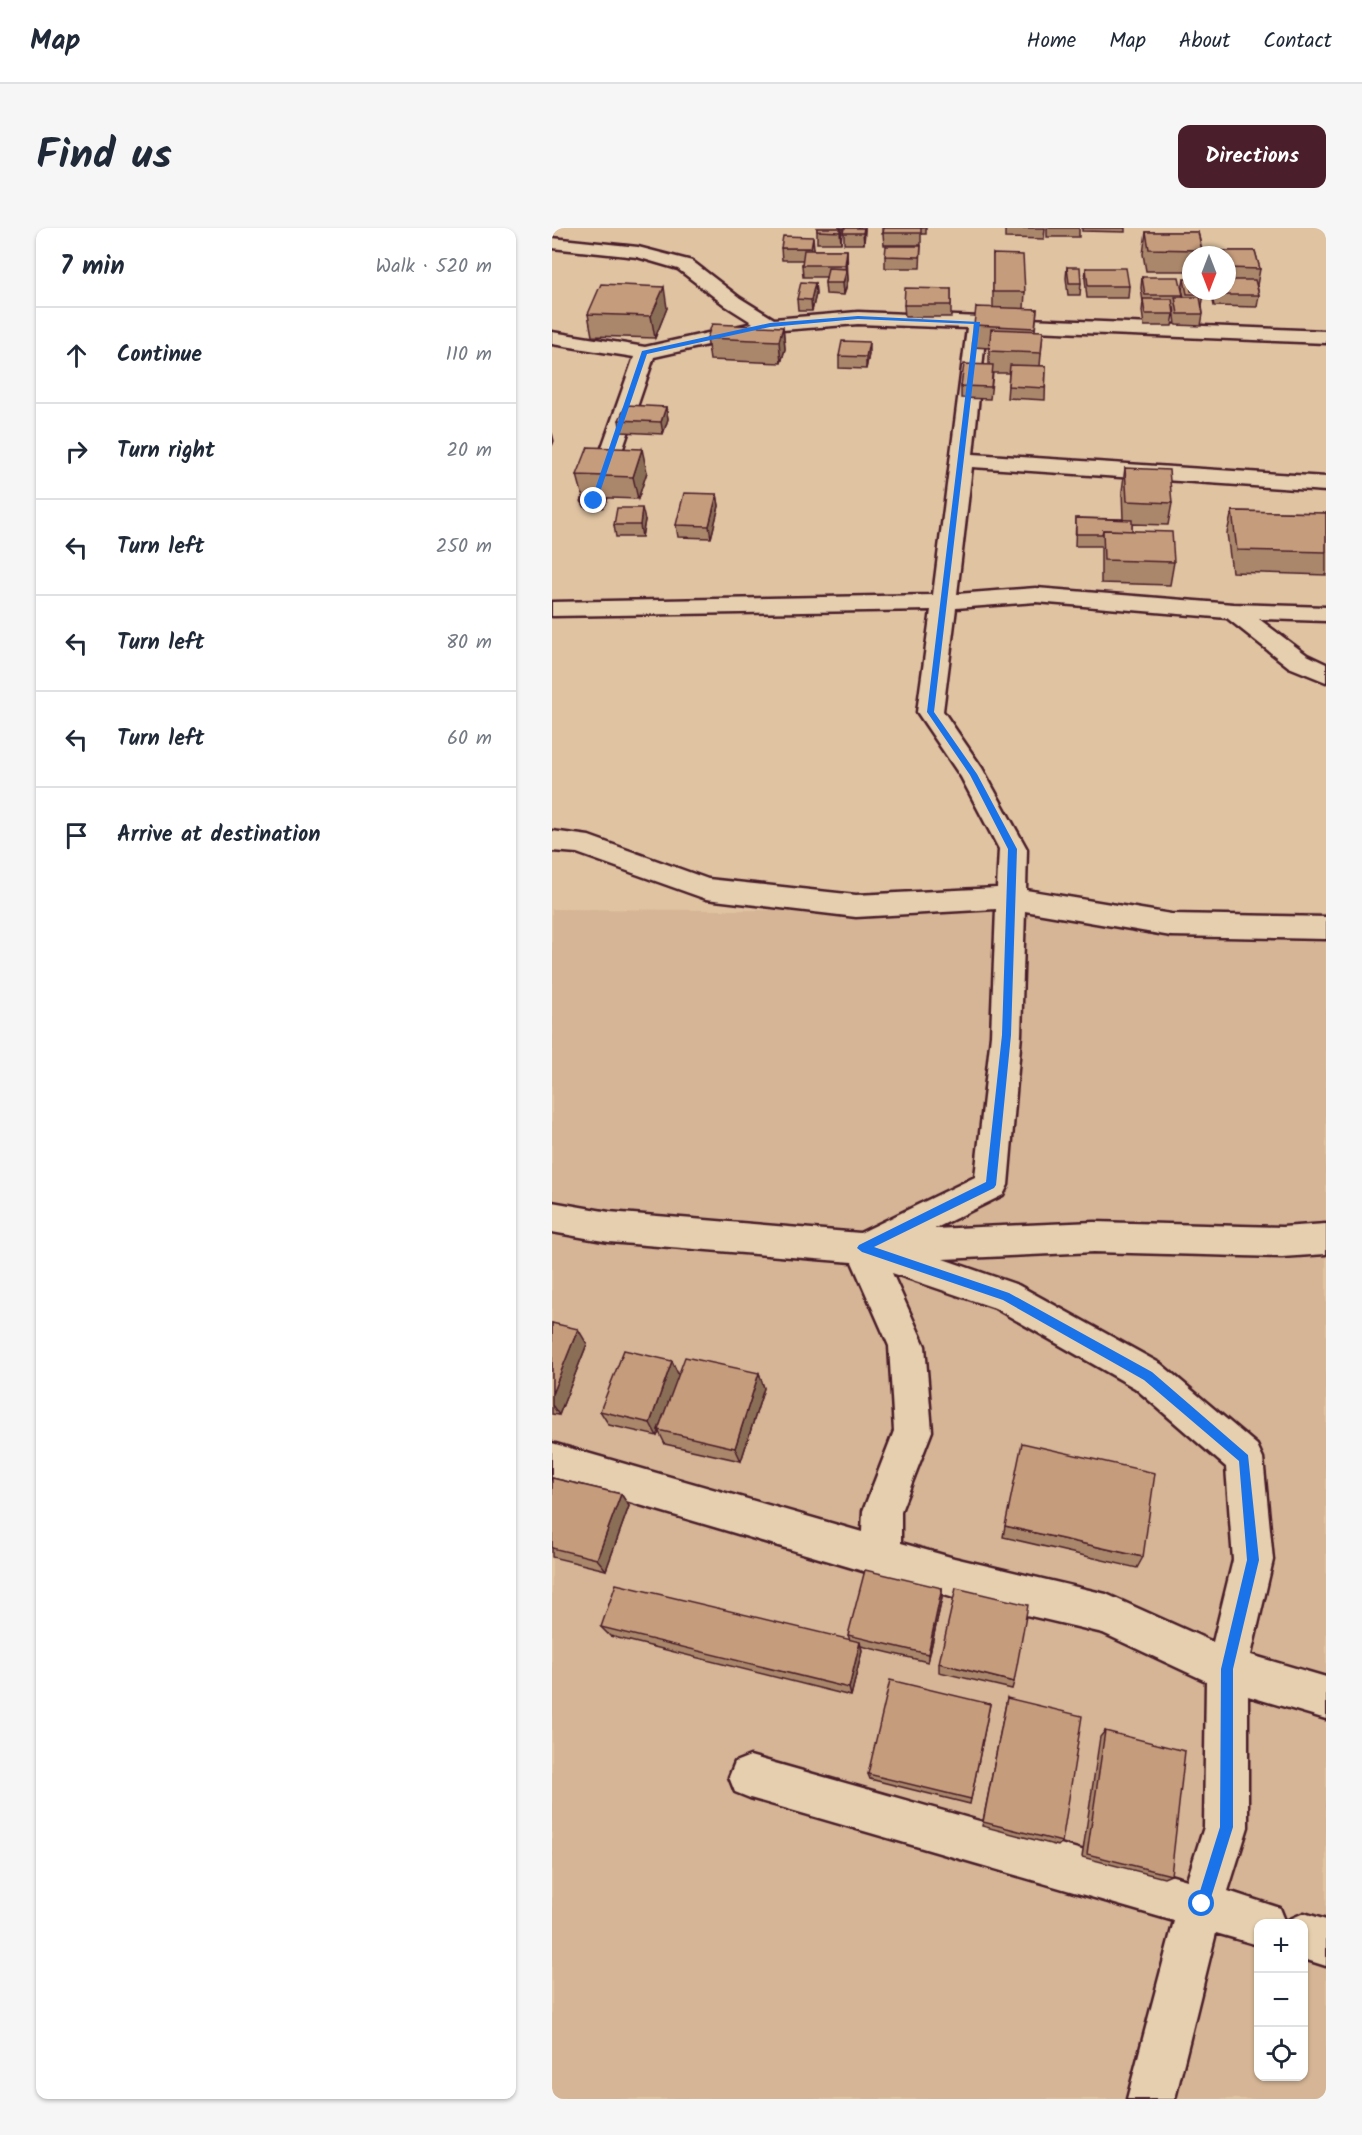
<!DOCTYPE html>
<meta charset="utf-8">
<style>
:root{--surface:#fff;--page:#f6f6f7;--text:#1f2937;--muted:#747a83;--line:#e0e1e3;--accent:#4a1f2b}
body{margin:0;font-family:Kalam,sans-serif;background:var(--page);color:var(--text)}
.controls{position:absolute;right:18px;bottom:18px;display:grid;overflow:hidden;border-radius:12px;box-shadow:0 2px 4px #0004}
.controls button{width:54px;height:54px;display:grid;place-items:center;padding:0;border:0;border-bottom:2px solid var(--line);background:var(--surface);color:var(--text);font:30px sans-serif}
.compass{position:absolute;left:630px;top:18px;width:54px;height:54px;border-radius:50%;background:var(--surface);box-shadow:0 2px 4px #0004;rotate:180deg}
.stop{position:absolute;width:18px;height:18px;margin:-14px;border:4px solid #1a73e8;border-radius:50%;background:#fff}
.stop.end{background:#1a73e8;border-color:#fff;box-shadow:0 2px 6px #0008}
.list{margin:0;padding:0;list-style:none}
h2{display:flex;justify-content:space-between;align-items:center;height:78px;margin:0;padding:0 24px;font-size:26px}
h2 small{font-size:20px;font-weight:400;color:var(--muted)}
.list li{display:grid;grid-template-columns:39px 1fr auto;gap:18px;align-items:center;box-sizing:border-box;height:96px;padding:0 24px;border-top:2px solid var(--line)}
.list b{display:block;font-size:22px;white-space:nowrap}
.list em{font-size:20px;font-style:normal;color:var(--muted)}
.icon{flex:none;width:33px;height:33px;fill:none;stroke:currentColor;stroke-width:2;stroke-linecap:round;stroke-linejoin:round}
.map{position:relative;flex:none;width:774px;height:1871px;overflow:hidden;border-radius:12px}
header{display:flex;align-items:center;gap:36px;box-sizing:border-box;height:84px;padding:0 30px;background:var(--surface);border-bottom:2px solid var(--line)}
header strong{font-size:28px}
nav{display:flex;gap:33px;margin-inline-start:auto;font-size:21px}
.intro{display:flex;align-items:center;justify-content:space-between;box-sizing:border-box;height:144px;padding:0 36px}
h1{margin:0;font-size:42px}
.button{padding:15px 27px;border-radius:12px;background:var(--accent);color:#fff;font-size:21px;font-weight:700}
main{display:flex;gap:36px;padding:0 36px}
aside{flex:1;background:var(--surface);border-radius:12px;box-shadow:0 2px 4px #0004}
.map>svg:first-child{display:block}
.built{fill:#d5b595;fill-rule:evenodd}
.lines{fill:none;stroke-linecap:round;stroke-linejoin:round}
.minor-casing{stroke:#4a1f2b;stroke-width:5}
.minor{fill:#e5cfae;fill-rule:evenodd}
.wall{fill:#aa876b;stroke:#4a1f2b;stroke-width:1.5}
.shaded-wall{fill:#8b6e57;stroke:#4a1f2b;stroke-width:1.5}
.building{fill:#c69d7c;stroke:#4a1f2b;stroke-width:1.5}
.route{fill:#1a73e8}
</style>
<header>
<strong>Map</strong>
<nav><a>Home</a><a>Map</a><a>About</a><a>Contact</a></nav>
</header>
<div class="intro"><h1>Find us</h1><a class="button">Directions</a></div>
<main>
<aside>
<h2>7 min<small>Walk · 520 m</small></h2>
<ul class="list">
<li><svg class="icon" aria-label="ahead" viewBox="0 0 24 24"><path d="M12 20V5M6 11l6-6 6 6"/></svg><div><b>Continue</b></div><em>110 m</em></li>
<li><svg class="icon" aria-label="right" viewBox="0 0 24 24"><path d="M7 20v-9h11M14 6l5 5-5 5"/></svg><div><b>Turn right</b></div><em>20 m</em></li>
<li><svg class="icon" aria-label="left" viewBox="0 0 24 24"><path d="M17 20v-9H6M10 6l-5 5 5 5"/></svg><div><b>Turn left</b></div><em>250 m</em></li>
<li><svg class="icon" aria-label="left" viewBox="0 0 24 24"><path d="M17 20v-9H6M10 6l-5 5 5 5"/></svg><div><b>Turn left</b></div><em>80 m</em></li>
<li><svg class="icon" aria-label="left" viewBox="0 0 24 24"><path d="M17 20v-9H6M10 6l-5 5 5 5"/></svg><div><b>Turn left</b></div><em>60 m</em></li>
<li><svg class="icon" aria-label="arrive" viewBox="0 0 24 24"><path d="M6 21V4h12l-3 4 3 4H6"/></svg><div><b>Arrive at destination</b></div></li>
</ul>
</aside>
<div class="map">
<svg width="774" height="1871" viewBox="0 0 774 1871">
<rect width="100%" height="100%" fill="#e0c4a2"/>
<filter id="ink" filterUnits="userSpaceOnUse"><feTurbulence type="fractalNoise" baseFrequency=".0167" numOctaves="2"/><feDisplacementMap in="SourceGraphic" scale="12" xChannelSelector="R" yChannelSelector="G"/><feConvolveMatrix kernelMatrix="1 2 1 2 8 2 1 2 1" color-interpolation-filters="sRGB"/></filter>
<g filter="url(#ink)">
<path class="built" d="M0,681L774,685V1871H0ZM706,1696H752V1848H706Z"/>
<g class="lines">
<defs>
<path id="minor" d="M0,10L86,19L140,33L188,70L222,91L306,84L774,103V115L434,101L421,226L774,249V263L420,239L405,366L484,360L681,376L774,379V393L707,391L755,427L774,436V454L737,439L675,390L484,374L404,380L391,483L430,540L475,621L474,662L619,686L774,689V711L619,708L473,683L469,807L456,957L451,967L382,1001L542,994L730,999L774,996V1026L730,1029L542,1024L391,1031L466,1057L609,1136L705,1217L711,1230L721,1332L699,1427L774,1449V1491L696,1468V1599L676,1663L728,1680L734,1695L736,1692L752,1685L774,1692V1738L752,1731V1696H706V1717L664,1705L623,1871H575L622,1693L198,1570L183,1564L177,1549L183,1534L198,1528L635,1652L652,1599L654,1453L551,1405L402,1370L0,1251V1215L310,1304L311,1283L342,1203L337,1118L300,1034L57,1014L0,1004V974L57,984L308,1005L423,949L439,807L444,681L304,689L154,671L25,625L0,623V603L37,608L156,651L304,667L445,660L447,621L409,549L365,484L379,382L0,388V374L381,367L415,100L306,96L218,103L102,129L53,273L50,278L42,280L34,278L31,273L82,129L0,116V104L93,119L201,95L174,78L126,41L85,29L0,20ZM340,1045L443,1080L583,1160L674,1239L681,1332L661,1414L554,1366L402,1330L349,1315V1283L380,1203L373,1118Z"/>
</defs>
<use href="#minor" class="minor-casing"/>
<use href="#minor" class="minor"/>
</g>
<g class="wall">
<path d="M265,0H290L289,15H265Z"/>
<path d="M292,0H313L312,16H292Z"/>
<path d="M330,0H374V6H369V17H332L331,6H330Z"/>
<path d="M453,0H493L492,11L453,10Z"/>
<rect x="495" y="0" width="32" height="9"/>
<path d="M530,0H573V4L530,3Z"/>
<path d="M594,4H646L650,23H703L708,41L705,57L707,67L705,79L662,78L659,63H675V27H639V43H594L591,26Z"/>
<path d="M369,18L368,40H333V28Z"/>
<path d="M229,20H262V22H295L296,52L292,67L274,66L273,55L274,49H251L250,37L251,32H230Z"/>
<path d="M441,26L473,64L472,81H485L483,103H491L488,138H494L493,172L455,170L457,145H441L438,171L409,170V158L437,137V120L421,119L422,97L441,80Z"/>
<path d="M515,39L529,55L528,67H516L514,50Z"/>
<path d="M534,40L577,58L576,70H535L533,51Z"/>
<path d="M590,49L631,67V69H632L630,62L632,51L652,66L650,78L651,86L649,98L624,97L622,79V86L620,98H592L590,83L591,74L589,60Z"/>
<path d="M263,55L264,66L260,83H246L245,71Z"/>
<path d="M399,61V89H353L352,77Z"/>
<path d="M115,80L103,110L40,108L36,86Z"/>
<path d="M231,99L233,121L229,135L158,132L155,110Z"/>
<path d="M317,126L314,141L287,140V128Z"/>
<path d="M114,179L116,191L111,206L69,204L67,192Z"/>
<path d="M573,240L620,275L616,297L580,296V303L622,334L618,357L549,355V318H523L524,290L571,291L570,263Z"/>
<path d="M95,244L86,271L31,269L25,247Z"/>
<path d="M165,266L167,278L159,310L126,309L124,297Z"/>
<path d="M680,283L774,285V347L680,344L675,305Z"/>
<path d="M93,292L90,309H64L62,297Z"/>
<path d="M0,1095L35,1116L7,1187L0,1186Z"/>
<path d="M120,1133L126,1147L207,1145L212,1160L189,1233L113,1216L107,1204L105,1208L57,1197L48,1183Z"/>
<path d="M0,1250L69,1266L77,1278L54,1342L0,1329Z"/>
<path d="M453,1298L591,1329L585,1340L451,1309Z"/>
<path d="M390,1360V1370L376,1434L309,1418L310,1423L299,1468L58,1408L49,1399L298,1412L296,1407Z"/>
<path d="M387,1435L462,1454L460,1461L387,1444Z"/>
<path d="M455,1470L510,1614L506,1618L430,1598Z"/>
<path d="M438,1476L418,1576L318,1551L316,1546Z"/>
<path d="M553,1503L619,1647L612,1650L530,1629L548,1509Z"/>
</g>
<g class="shaded-wall">
<path d="M288,0H290L289,15L288,4Z"/>
<path d="M312,0H313L312,16L311,5Z"/>
<path d="M261,9L262,20L260,32L259,20Z"/>
<path d="M295,22V33L294,43L295,41L296,52L292,67L291,55L294,46L293,37Z"/>
<path d="M263,55L264,66L260,83L259,72Z"/>
<path d="M112,59L115,80L103,110L99,88Z"/>
<path d="M231,99L233,121L229,135L227,113Z"/>
<path d="M317,114V126L314,141V129Z"/>
<path d="M114,179L116,191L111,206L109,194Z"/>
<path d="M0,205L2,213L0,218Z"/>
<path d="M90,221L95,244L86,271L81,249Z"/>
<path d="M165,266L167,278L159,310L157,298Z"/>
<path d="M90,280L93,292L90,309L88,297Z"/>
<path d="M26,1101L35,1116L7,1187L0,1177V1166Z"/>
<path d="M120,1133L127,1148L106,1202L107,1204L105,1208L98,1195Z"/>
<path d="M207,1145L212,1160L189,1233L183,1220Z"/>
<path d="M69,1266L77,1278L54,1342L45,1331Z"/>
<path d="M390,1360V1370L376,1434V1426Z"/>
<path d="M308,1414L310,1423L299,1468L297,1460Z"/>
</g>
<g class="building">
<path d="M265,0H288V4L265,3Z"/>
<path d="M292,0H312L311,5H291Z"/>
<path d="M332,0H369V5H331Z"/>
<path d="M594,4H646L650,23H703L708,41L675,40V27H645L644,22L597,21Z"/>
<path d="M231,8L261,9L259,20H229Z"/>
<path d="M334,18H369L368,29L333,28Z"/>
<path d="M252,22H295L293,37H250Z"/>
<path d="M441,26L471,27L473,64H441Z"/>
<path d="M515,39H528L529,55H517Z"/>
<path d="M276,40L295,41L291,55H273Z"/>
<path d="M534,40H574L577,58H536Z"/>
<path d="M590,49H627L631,67H593Z"/>
<path d="M632,51H639V63H652V66H635Z"/>
<path d="M675,52H703L707,67H664L663,63H675Z"/>
<path d="M249,54L263,55L259,72L245,71Z"/>
<path d="M49,56L112,59L99,88L36,86Z"/>
<path d="M353,60L399,61V77H352Z"/>
<path d="M623,69H648L651,86H626Z"/>
<path d="M591,71H620L622,86H593Z"/>
<path d="M424,79L485,81L483,100L422,97Z"/>
<path d="M160,96L231,99L227,113L155,110Z"/>
<path d="M439,101L491,103L489,125L437,123Z"/>
<path d="M290,113L317,114L314,129L287,128Z"/>
<path d="M412,136L441,137L439,159L409,158Z"/>
<path d="M458,137L494,138L493,160L456,158Z"/>
<path d="M74,177L114,179L109,194L67,192Z"/>
<path d="M36,219L90,221L81,249L25,247Z"/>
<path d="M573,240L617,242L620,275L575,273Z"/>
<path d="M132,265L165,266L157,298L124,297Z"/>
<path d="M65,280H90L88,297H62Z"/>
<path d="M680,283L774,285V324L685,322Z"/>
<path d="M524,290L580,292V303L551,302L550,306H524Z"/>
<path d="M551,302L620,304L622,334L552,332Z"/>
<path d="M0,1095L26,1101L0,1166Z"/>
<path d="M72,1122L120,1133L98,1195L48,1183Z"/>
<path d="M133,1129L207,1145L183,1220L106,1202Z"/>
<path d="M470,1215L603,1245L591,1329L453,1298Z"/>
<path d="M0,1250L69,1266L45,1331L0,1320Z"/>
<path d="M313,1342L390,1360L376,1426L296,1407Z"/>
<path d="M64,1356L308,1414L297,1460L49,1399Z"/>
<path d="M404,1360L476,1377L462,1454L387,1435Z"/>
<path d="M338,1452L438,1476L419,1571L316,1546Z"/>
<path d="M455,1470L530,1488L510,1614L431,1594Z"/>
<path d="M553,1503L633,1523L619,1647L535,1626Z"/>
</g>
</g>
<path class="route" d="M306,88L428,94L382,484L425,546L465,621L459,807L444,957L442,960L322,1019L457,1065L600,1144L696,1227L707,1332L681,1441V1599L657,1676L655,1681L650,1683L646,1681L644,1676L668,1599L669,1441L695,1332L687,1233L592,1152L451,1072L310,1024L305,1020L307,1017L434,954L450,807L456,621L418,547L375,484L422,96L306,91L218,99L95,126L45,273L42,275L39,273L90,123L218,95Z"/>
</svg>
<div class="controls">
<button>+</button>
<button>−</button>
<button><svg class="icon" aria-label="locate" viewBox="0 0 24 24"><circle cx="12" cy="12" r="6"/><path d="M12 2v4M12 18v4M2 12h4M18 12h4"/></svg></button>
</div>
<svg class="compass" viewBox="-18 -18 36 36"><path d="M0-13l5 13h-10z" fill="#e53935"/><path d="M0 13l5-13h-10z" fill="#747a83"/></svg>
<div class="stop" style="left:650px;top:1676px"></div>
<div class="stop end" style="left:42px;top:273px"></div>
</div>
</main>
